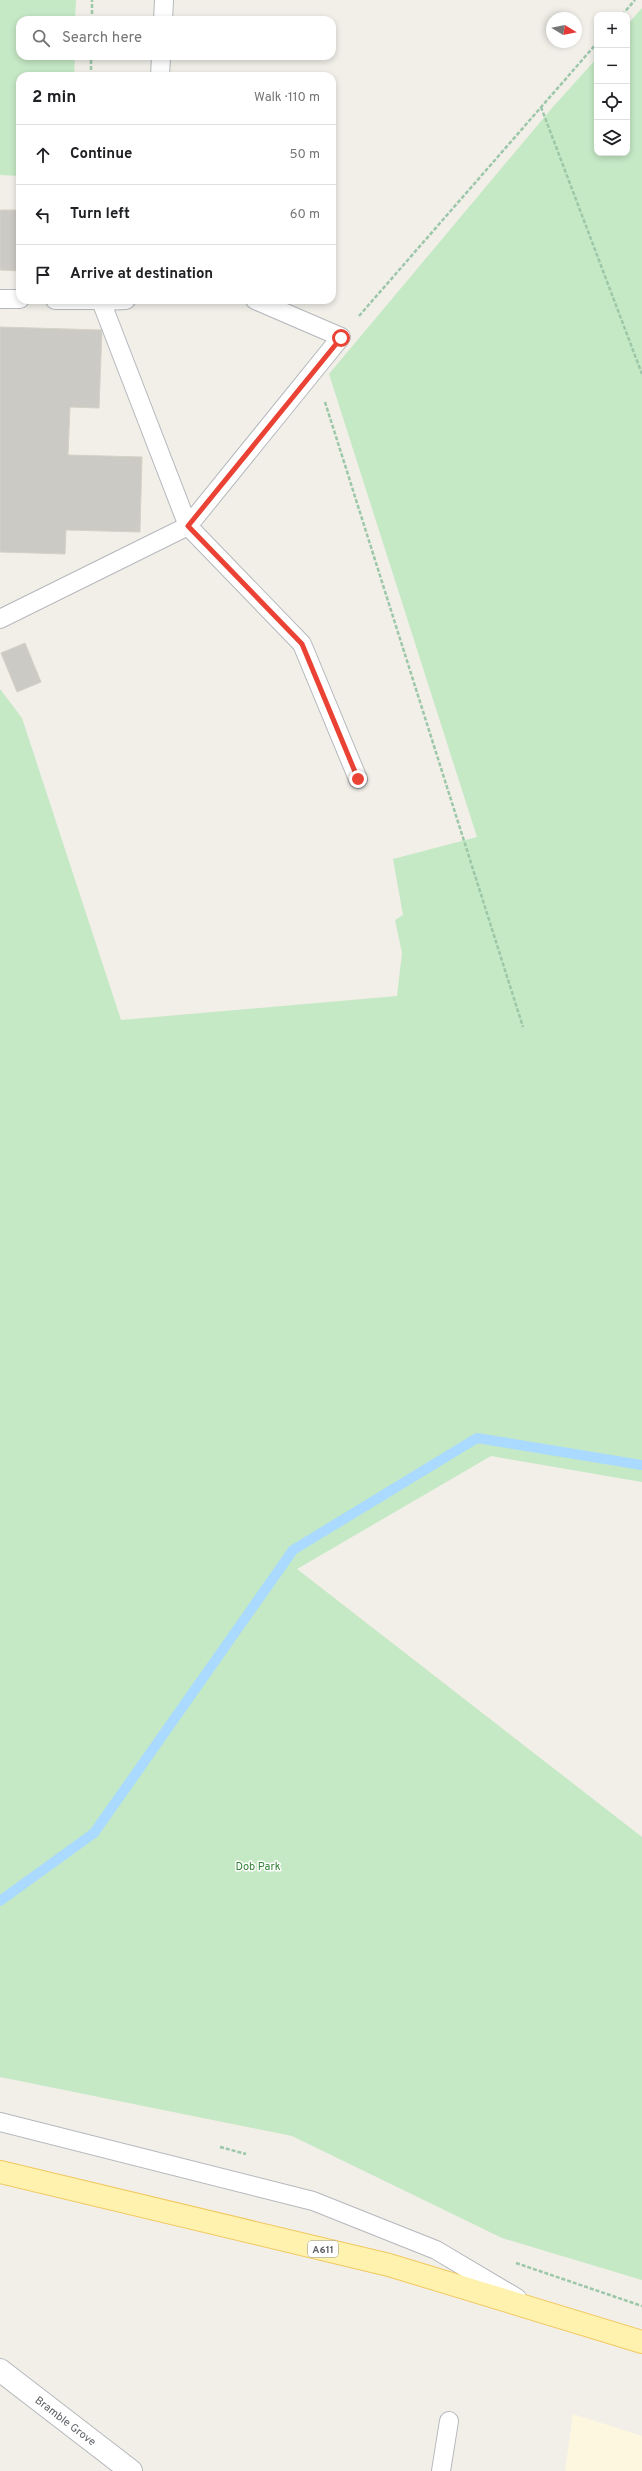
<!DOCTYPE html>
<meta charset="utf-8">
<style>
:root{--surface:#fff;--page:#f6f6f6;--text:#202124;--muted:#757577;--line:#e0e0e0}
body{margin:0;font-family:Overpass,sans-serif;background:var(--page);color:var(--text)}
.controls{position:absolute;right:12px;top:12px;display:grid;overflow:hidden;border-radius:8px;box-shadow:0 2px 6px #0003}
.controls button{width:36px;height:36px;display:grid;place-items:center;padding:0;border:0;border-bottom:1px solid var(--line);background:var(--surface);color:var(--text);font:20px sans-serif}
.compass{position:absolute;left:546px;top:12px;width:36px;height:36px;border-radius:50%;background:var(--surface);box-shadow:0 2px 6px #0003;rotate:100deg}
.stop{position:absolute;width:12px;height:12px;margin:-9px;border:3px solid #ea4335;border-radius:50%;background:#fff}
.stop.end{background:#ea4335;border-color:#fff;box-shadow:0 1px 4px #0008}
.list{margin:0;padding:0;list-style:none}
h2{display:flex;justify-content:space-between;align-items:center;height:52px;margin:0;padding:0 16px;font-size:17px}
h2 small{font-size:13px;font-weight:400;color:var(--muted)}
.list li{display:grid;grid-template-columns:26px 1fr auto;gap:12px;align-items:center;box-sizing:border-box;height:60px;padding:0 16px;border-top:1px solid var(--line)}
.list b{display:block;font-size:15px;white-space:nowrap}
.list em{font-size:13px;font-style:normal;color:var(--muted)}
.icon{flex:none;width:22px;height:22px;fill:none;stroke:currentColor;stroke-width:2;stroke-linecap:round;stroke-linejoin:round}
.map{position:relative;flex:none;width:642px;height:2471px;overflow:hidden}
.search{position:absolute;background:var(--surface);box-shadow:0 2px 6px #0003;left:16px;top:16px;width:320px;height:44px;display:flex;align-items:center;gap:10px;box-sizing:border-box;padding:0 14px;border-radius:12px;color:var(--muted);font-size:15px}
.panel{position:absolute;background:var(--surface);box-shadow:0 2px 6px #0003;left:16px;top:72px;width:320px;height:232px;border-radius:12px}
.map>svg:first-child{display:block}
.commercial{fill:#fef7e0}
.green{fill:#c5e8c5}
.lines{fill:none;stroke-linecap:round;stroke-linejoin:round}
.stream{stroke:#aadaff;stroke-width:10}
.building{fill:#cccac5;stroke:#d6d1c6}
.lane-casing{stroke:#b5b8bc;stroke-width:20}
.street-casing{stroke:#b5b8bc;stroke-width:24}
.primary-casing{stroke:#f2c960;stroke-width:24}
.path{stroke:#9cc7a9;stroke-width:2.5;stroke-dasharray:4 2;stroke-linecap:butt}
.lane{stroke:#fff;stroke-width:18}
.street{stroke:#fff;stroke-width:22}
.primary{stroke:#fff2af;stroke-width:22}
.route{stroke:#ea4335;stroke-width:5}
.labels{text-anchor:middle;stroke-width:3;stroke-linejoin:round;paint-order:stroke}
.shield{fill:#fff;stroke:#8f9295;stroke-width:1}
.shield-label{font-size:10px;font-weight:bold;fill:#5f6368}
.park-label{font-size:11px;fill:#348238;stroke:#fff}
.street-label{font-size:11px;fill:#5f6368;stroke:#fff}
</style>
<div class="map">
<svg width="642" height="2471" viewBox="0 0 642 2471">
<rect width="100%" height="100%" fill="#f1efe8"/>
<path class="commercial" d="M573,2414L642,2436V2471H565Z"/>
<g class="green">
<path d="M0,0H76L75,20H20V56H75L74,76H20V176L0,175Z"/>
<path d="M642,8V1482L491,1456L297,1569L642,1837V2280L502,2238L292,2136L0,2077V689L22,718L121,1020L397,996L402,953L395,920L403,915L393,859L477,837L329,374L552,108L597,58V153H627V25Z"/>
</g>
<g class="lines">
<path class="stream" d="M0,1901L94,1833L293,1550L477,1438L642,1465"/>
</g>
<g class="building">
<path d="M0,210H20V271L0,270Z"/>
<path d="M0,327L102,330L99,408L70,407L68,455L142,457L140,532L66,530L65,554L0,552Z"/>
<path d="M25,643L41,682L17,692L1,653Z"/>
</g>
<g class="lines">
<defs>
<g id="lane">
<path d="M163,20L164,0"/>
<path d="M160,76L161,56"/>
<path d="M0,299H20"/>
<path d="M55,300H101"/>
<path d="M126,300L101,301L188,526L302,644L358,779"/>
<path d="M0,619L188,526L341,337L255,300"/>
<path d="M0,2122L313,2201L436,2250L517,2298"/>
<path d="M441,2471L449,2421"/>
</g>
<g id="street">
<path id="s1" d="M0,2370L131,2471"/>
</g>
<path id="primary" d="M0,2172L389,2265L642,2342"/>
</defs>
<use href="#lane" class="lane-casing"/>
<use href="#street" class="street-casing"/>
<use href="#primary" class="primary-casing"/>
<g class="path">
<path d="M622,15L635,0"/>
<path d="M92,20V0"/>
<path d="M91,76V56"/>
<path d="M541,107L642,374"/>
<path d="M359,316L597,43"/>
<path d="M325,402L523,1027"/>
<path d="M220,2147L246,2154"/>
<path d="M516,2263L642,2306"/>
</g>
<use href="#lane" class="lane"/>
<use href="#street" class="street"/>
<use href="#primary" class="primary"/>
</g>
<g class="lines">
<path class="route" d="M341,338L188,526L302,644L358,779"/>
</g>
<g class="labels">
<rect class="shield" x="308" y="2241" width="30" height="16" rx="3"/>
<g class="shield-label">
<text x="323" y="2253">A611</text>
</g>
<g class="park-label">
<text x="258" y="1870">Dob Park</text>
</g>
<g class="street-label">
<text dy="4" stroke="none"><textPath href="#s1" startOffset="83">Bramble Grove</textPath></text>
</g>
</g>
</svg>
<div class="controls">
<button>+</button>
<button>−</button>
<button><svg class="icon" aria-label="locate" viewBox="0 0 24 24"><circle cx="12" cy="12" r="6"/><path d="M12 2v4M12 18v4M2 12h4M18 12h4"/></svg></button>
<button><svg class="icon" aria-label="layers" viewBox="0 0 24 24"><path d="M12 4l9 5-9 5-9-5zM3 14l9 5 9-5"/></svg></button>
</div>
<svg class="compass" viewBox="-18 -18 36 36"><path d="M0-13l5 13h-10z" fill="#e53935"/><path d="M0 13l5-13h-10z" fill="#757577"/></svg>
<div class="stop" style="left:341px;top:338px"></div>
<div class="stop end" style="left:358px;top:779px"></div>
<div class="search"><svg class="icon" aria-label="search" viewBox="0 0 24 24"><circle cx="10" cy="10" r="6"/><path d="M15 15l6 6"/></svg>Search here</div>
<section class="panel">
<h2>2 min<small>Walk · 110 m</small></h2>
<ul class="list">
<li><svg class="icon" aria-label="ahead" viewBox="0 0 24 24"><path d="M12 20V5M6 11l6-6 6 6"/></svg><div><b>Continue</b></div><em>50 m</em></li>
<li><svg class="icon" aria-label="left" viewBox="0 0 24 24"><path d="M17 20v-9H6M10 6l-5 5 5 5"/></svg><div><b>Turn left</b></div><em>60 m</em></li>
<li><svg class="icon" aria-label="arrive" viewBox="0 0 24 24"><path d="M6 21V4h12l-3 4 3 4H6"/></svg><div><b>Arrive at destination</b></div></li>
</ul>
</section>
</div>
